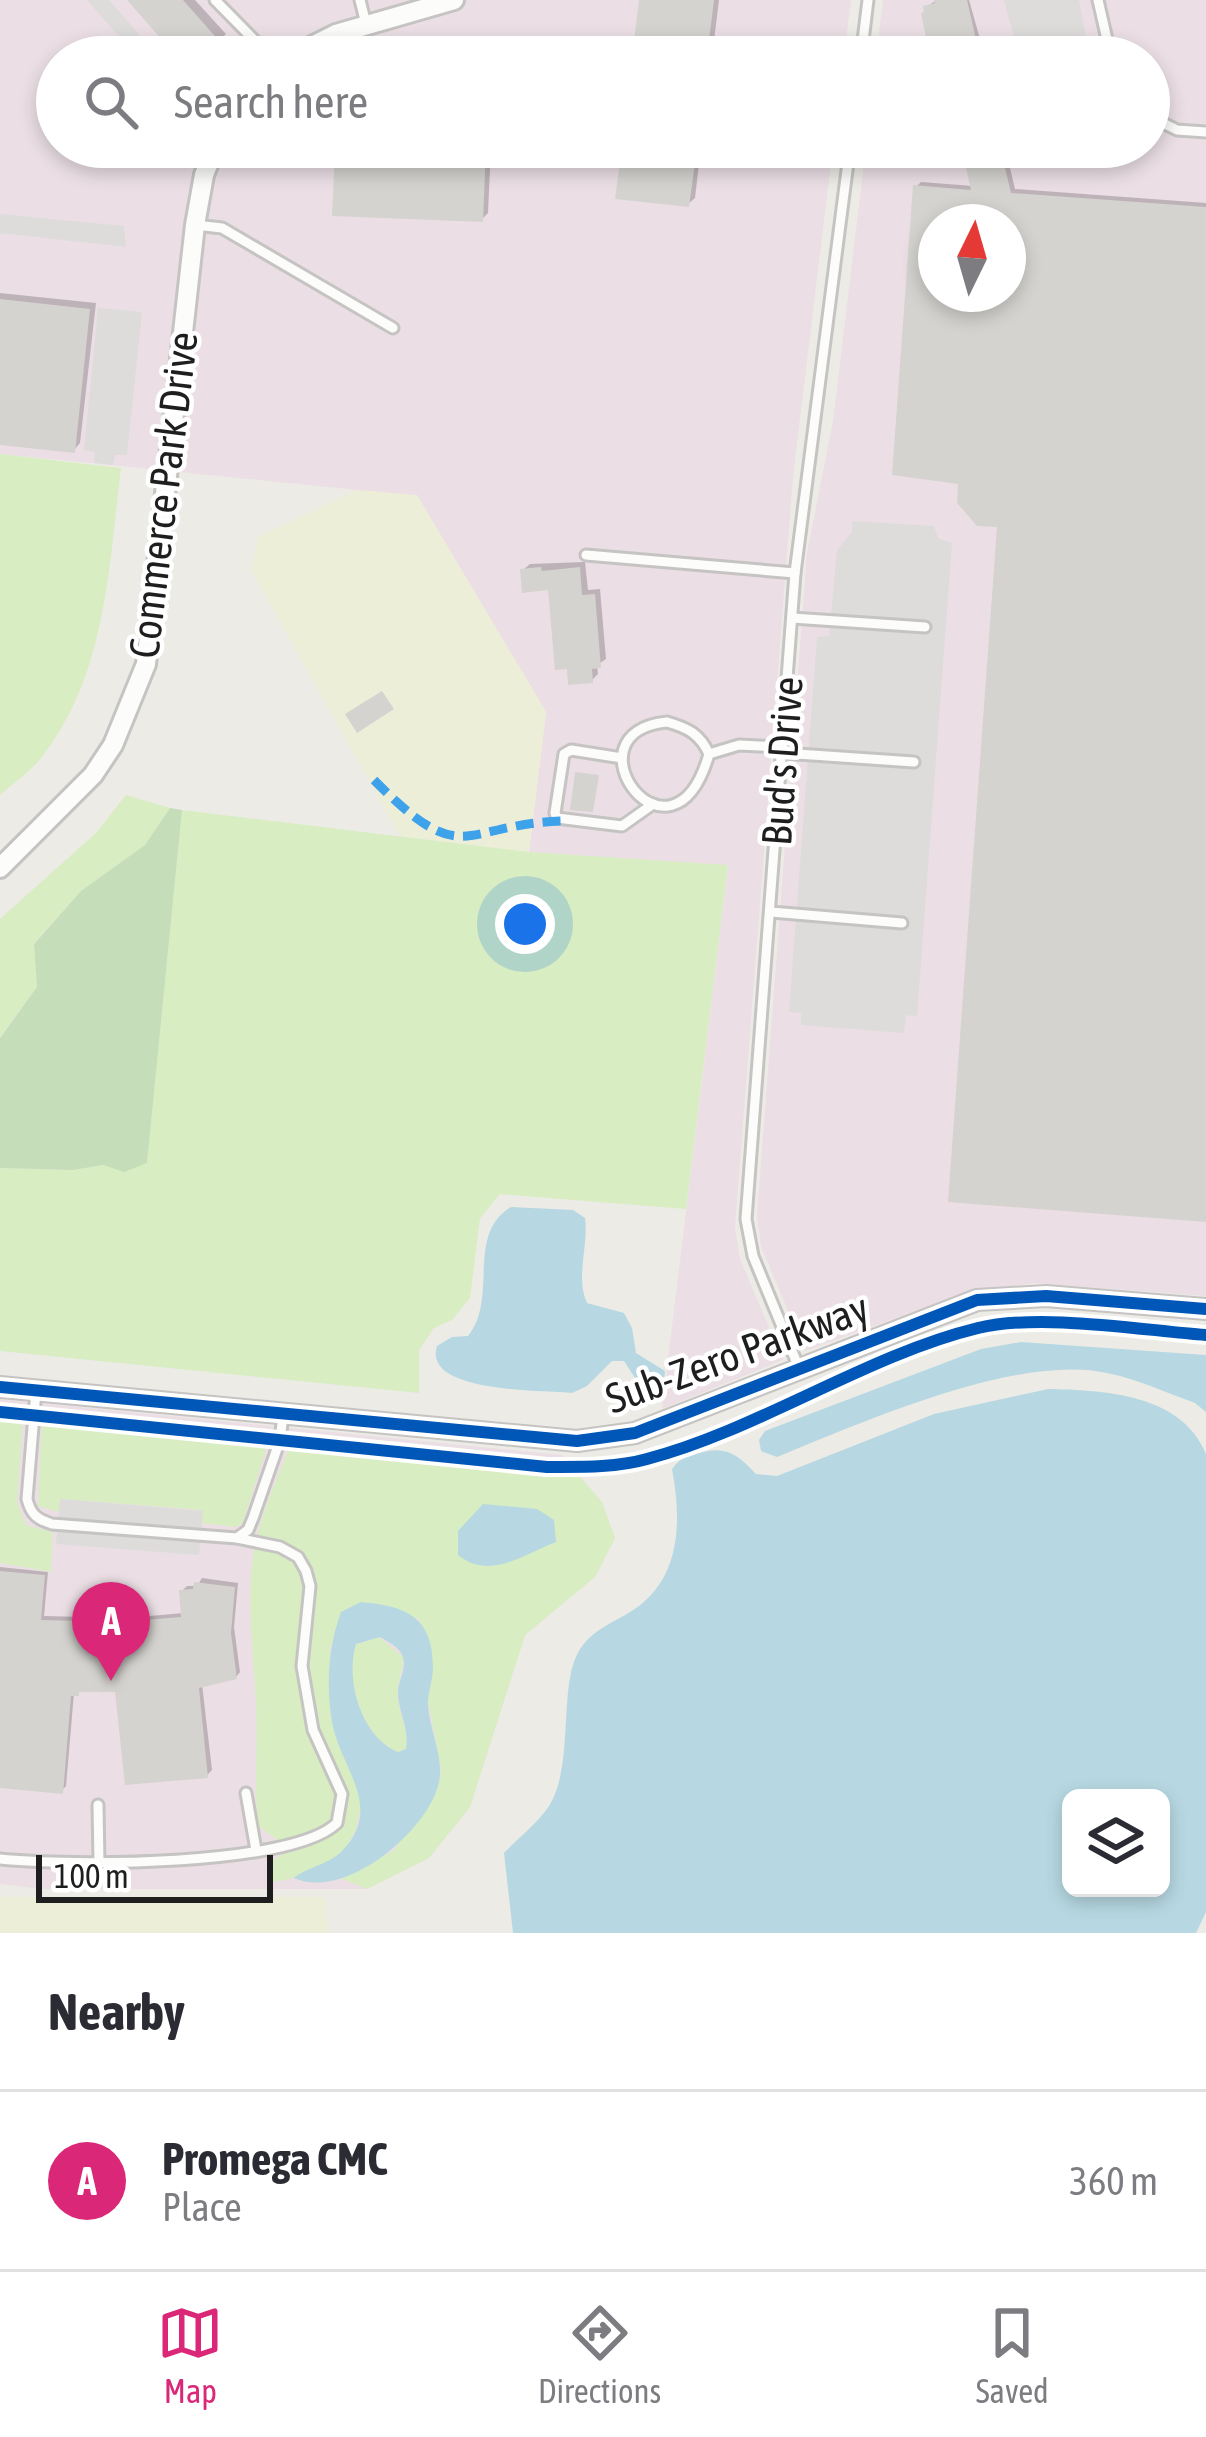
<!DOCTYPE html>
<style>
:root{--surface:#fff;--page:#f7f7f7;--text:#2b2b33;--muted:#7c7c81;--line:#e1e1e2;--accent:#db2777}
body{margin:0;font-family:"Asap Condensed",sans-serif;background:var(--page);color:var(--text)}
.controls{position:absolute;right:36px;bottom:36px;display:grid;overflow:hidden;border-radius:18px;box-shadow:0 6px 18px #0003}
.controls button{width:108px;height:108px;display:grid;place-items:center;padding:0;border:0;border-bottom:3px solid var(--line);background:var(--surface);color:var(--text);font:60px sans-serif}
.compass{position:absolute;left:918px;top:204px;width:108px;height:108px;border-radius:50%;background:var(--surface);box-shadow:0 6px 18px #0003;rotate:5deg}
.scale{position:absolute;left:36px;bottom:30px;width:237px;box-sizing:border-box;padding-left:12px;border:6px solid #1e1e1e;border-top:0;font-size:33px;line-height:42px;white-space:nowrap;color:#1e1e1e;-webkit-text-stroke:9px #fff;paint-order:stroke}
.you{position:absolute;left:525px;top:924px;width:42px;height:42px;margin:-30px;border:9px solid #fff;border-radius:50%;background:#1a73e8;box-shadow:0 0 0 18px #1a73e833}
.badge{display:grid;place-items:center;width:78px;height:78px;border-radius:50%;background:var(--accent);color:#fff;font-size:39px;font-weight:700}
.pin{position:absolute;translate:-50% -99px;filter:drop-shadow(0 3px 6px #0008)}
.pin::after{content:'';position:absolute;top:63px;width:42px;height:36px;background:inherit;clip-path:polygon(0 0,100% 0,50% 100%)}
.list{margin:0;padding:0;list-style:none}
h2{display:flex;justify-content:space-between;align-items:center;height:156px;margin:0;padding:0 48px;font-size:51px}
h2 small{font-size:39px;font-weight:400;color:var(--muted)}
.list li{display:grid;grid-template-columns:78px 1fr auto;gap:36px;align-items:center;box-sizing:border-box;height:180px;padding:0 48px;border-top:3px solid var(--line)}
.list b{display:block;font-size:45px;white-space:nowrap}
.list p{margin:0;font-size:39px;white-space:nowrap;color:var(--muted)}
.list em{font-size:39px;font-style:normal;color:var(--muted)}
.icon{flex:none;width:66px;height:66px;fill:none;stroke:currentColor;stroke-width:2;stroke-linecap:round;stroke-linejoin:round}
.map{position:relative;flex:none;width:1206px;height:1933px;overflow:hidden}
.search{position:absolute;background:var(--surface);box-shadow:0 6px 18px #0003;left:36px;right:36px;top:36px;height:132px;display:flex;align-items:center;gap:30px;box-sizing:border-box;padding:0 42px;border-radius:66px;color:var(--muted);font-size:45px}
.sheet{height:336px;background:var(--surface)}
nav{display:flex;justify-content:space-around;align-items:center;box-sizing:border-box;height:168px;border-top:3px solid var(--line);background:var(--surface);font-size:33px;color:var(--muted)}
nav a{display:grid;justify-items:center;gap:6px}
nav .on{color:var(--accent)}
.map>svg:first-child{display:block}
.industrial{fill:#ebdfe5;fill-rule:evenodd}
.farmland{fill:#eceed8}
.grass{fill:#d8edc2}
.forest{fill:#c5ddb9}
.parking{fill:#dddcda}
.water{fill:#b7d8e2;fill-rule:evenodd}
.shadow{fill:#0003;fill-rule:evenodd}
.building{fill:#d5d3cf;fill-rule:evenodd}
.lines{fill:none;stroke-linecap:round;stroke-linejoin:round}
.service-casing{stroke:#c5c4c2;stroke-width:15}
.minor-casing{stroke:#c5c4c2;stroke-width:24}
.service{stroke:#fcfcfb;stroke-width:9}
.minor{stroke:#fcfcfb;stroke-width:18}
.quiet{stroke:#3da2ea;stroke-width:9;stroke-dasharray:18 9;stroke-linecap:butt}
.cycleway-casing{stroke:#fff;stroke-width:20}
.cycleway{stroke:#0057b8;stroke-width:12}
.labels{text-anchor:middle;stroke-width:9;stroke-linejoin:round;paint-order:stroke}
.street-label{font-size:42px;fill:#1e1e1e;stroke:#fff}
</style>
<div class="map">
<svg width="1206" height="1933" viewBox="0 0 1206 1933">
<rect width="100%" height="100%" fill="#edebe6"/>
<g class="industrial">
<path d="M0,0H851L844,57H57V147H833L793,477L735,1227L740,1259L783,1360L662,1409L728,866L529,852L546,712L417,496L0,454Z"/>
<path d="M883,0H1206V1296L1034,1283L965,1293L805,1351L761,1247L757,1216L807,553L833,421L866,147H1149V57H876ZM936,222H1008V294H936Z"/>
<path d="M0,1399L562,1455L602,1502L615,1538L595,1577L525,1635L470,1807L429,1858L367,1889H42L0,1884Z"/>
</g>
<g class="farmland">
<path d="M357,490L417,495L546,712L529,852L400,836L251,570L258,537Z"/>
<path d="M0,1897H325L328,1933H0Z"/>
</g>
<g class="grass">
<path d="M0,454L121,468C109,567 106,676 41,758C30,772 13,783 0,795Z"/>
<path d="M126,795L170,808L145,845L81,891L34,943L37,987L0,1037V919L96,833Z"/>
<path d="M182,810L529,852L728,865L686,1209L500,1194L480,1218L470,1298L452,1320L434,1328L419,1350V1393L0,1351V1168L73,1170L103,1165L124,1171L147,1163Z"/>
<path d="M0,1416L23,1419L17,1502L26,1525L53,1532L51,1572L0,1563Z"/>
<path d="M42,1420L266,1443V1450L243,1522L237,1527L201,1523L202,1510L61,1499L59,1512L38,1506Z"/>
<path d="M290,1445L575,1471L602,1502L615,1538L595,1577L525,1635L470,1807L429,1858L367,1889L340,1878L393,1851L437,1791L441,1769L428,1701L433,1667L418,1618L330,1646L333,1726L362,1801L356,1829L345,1849L325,1865L294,1878L268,1883L272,1861L285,1852L279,1841L258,1826C254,1786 258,1747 256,1706C254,1648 243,1590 258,1532C266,1502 280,1473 290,1445Z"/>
<path d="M379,1637L403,1657C404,1669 399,1676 398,1687C395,1709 410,1728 406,1749L398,1752C361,1737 344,1679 356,1644Z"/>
</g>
<path class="forest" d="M170,808L182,810L147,1163L124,1172L103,1165L73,1170L0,1168V1038L37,987L34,944L81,891L145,845Z"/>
<g class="parking">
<path d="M87,0H109L159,57H137Z"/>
<path d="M1004,0H1079L1090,57H1019Z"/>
<path d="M0,214L124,226L126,247L0,233Z"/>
<path d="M98,308L142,312L127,455H115L113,465L94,463L95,452L84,450Z"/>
<path d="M852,521L934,526L938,538L952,543L917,1016L906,1015L904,1033L801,1025V1013L789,1012L817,637L829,636L837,550L852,532Z"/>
<path d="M60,1499L203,1511L199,1555L56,1544Z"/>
</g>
<g class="water">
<path d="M511,1207L573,1210L585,1218C589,1246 575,1277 587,1303L624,1313L632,1328L636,1353L665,1371L664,1382L658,1388L641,1387L624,1361H612L587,1386L572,1393C541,1390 422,1393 437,1346L452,1337L468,1336C499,1298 465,1235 511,1207Z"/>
<path d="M1021,1342L1206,1355V1412L1195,1403C1167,1393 1137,1379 1107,1373C1017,1353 861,1423 777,1457L761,1451L759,1440L765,1431L981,1349Z"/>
<path d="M1048,1389C1104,1390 1182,1394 1206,1454V1912L1196,1933H513L504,1853C518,1838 538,1823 549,1806C573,1768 560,1697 575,1659C587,1629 616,1623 639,1606C682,1573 681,1517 672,1469C679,1459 684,1458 696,1454C725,1445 736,1453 756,1474L777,1476L934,1414ZM1071,1798H1161V1888H1071Z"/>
<path d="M483,1504L537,1509L554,1520L556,1542C524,1554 490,1581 458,1555V1531Z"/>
<path d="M361,1602C405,1606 433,1616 433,1667C433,1679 428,1692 428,1704C429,1731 446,1760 438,1786C425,1833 344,1901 294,1878C309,1866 328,1865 342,1851C385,1807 340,1768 332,1722C326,1684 328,1648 341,1612ZM380,1637C388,1642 398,1646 402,1655C408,1667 398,1680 398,1692C398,1712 410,1729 406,1749L398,1752C361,1737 345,1680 356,1644Z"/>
</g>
<g class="shadow">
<path d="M131,0H195L226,34L201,57H181Z"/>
<path d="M642,0H719L712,57H635Z"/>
<path d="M937,0H969L984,53L997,51L999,57H933L926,7Z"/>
<path d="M343,147H491L488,213L482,219L338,152Z"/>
<path d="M625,147H701L695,198L688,204Z"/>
<path d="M946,147H1005L1015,189L1206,203V1219L1001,525L962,481L916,187L921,182L973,186L966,156ZM936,222H1008V294H936Z"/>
<path d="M0,293L96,303L80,443L74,450L0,442Z"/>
<path d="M585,562L588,590L600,589L606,659L597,665L598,674L592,680L551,587L523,570L530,564Z"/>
<path d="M0,1567L48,1572L44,1616L127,1618L184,1613L182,1591L187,1586H197L202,1578L238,1583L234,1627L240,1672L236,1677L202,1684L212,1770L207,1775L118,1689H82L74,1693L66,1786L61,1791L0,1785Z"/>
</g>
<g class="building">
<path d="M127,0H183L221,43L205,57H177Z"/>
<path d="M639,0H714L707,57H632Z"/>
<path d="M934,0H967L980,57H930L921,13L924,12L923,6L935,3Z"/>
<path d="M404,147H486L483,222L332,216L335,150L403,154Z"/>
<path d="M622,147H697L689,207L615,199Z"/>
<path d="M943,147H1000L1011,193L1206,207V1222L948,1202L997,527L977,526L957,503L958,484L892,475L913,185L971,190L964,159L947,163ZM936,222H1008V294H936Z"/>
<path d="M0,299L90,309L75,453L0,445Z"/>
<path d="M541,567L542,571L580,567L582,595L595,594L601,668L592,669L593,683L568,685L567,669L555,670L548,590L522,593L520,569Z"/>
<path d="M382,691L394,709L357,733L345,714Z"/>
<path d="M575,772L599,775L593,812L570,810Z"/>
<path d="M0,1571L45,1575L41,1620L121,1622L181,1617L179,1590L193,1589L194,1582L235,1587L231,1633L237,1679L199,1688L208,1778L125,1785L115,1692H79V1696H71L63,1794L0,1788Z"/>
</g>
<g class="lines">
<defs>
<g id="service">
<path d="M215,0L271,57"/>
<path d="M360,0L366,24"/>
<path d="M1098,0L1111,57"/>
<path d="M861,57L868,0"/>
<path d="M1149,116L1177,130L1206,132"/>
<path d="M195,225L222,228L393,328"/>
<path d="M586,555L795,573"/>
<path d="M792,618L925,627"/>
<path d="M667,722C688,728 700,734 709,754C672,884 561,732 667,722Z"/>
<path d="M783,753L914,762"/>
<path d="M709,754L739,745L783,747"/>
<path d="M622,758L571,750L564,754L555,813L557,818L622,826L653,804"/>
<path d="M771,912L902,923"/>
<path d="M799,1368L753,1256L746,1219L795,573L850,147"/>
<path d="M36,1391L27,1499C31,1515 37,1519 52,1524L237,1538L248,1530L253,1518L280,1440L283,1415"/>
<path d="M246,1793L256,1850"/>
<path d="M98,1805L99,1863"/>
<path d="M0,1859C66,1866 292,1867 337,1823L342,1794L313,1730L302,1666L310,1586L306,1571L298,1557L280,1547L237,1538"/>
</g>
<g id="minor">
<path d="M290,57L336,34L454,0"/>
<path d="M0,868L93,775L113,745L146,664L195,225L204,175L215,147"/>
<path d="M0,1387L577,1441L635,1433L977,1300L1046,1296L1206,1309"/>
</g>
</defs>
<use href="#service" class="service-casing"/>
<use href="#minor" class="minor-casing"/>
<use href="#service" class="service"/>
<use href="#minor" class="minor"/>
<path class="quiet" d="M374,780C465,872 460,824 563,821"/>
<defs>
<g id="cycleway">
<path d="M0,1387L577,1441L635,1433L977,1300L1046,1296L1206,1309"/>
<path d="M0,1412L547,1467C580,1467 615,1468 647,1459C758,1430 867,1355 978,1328C1041,1313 1140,1330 1206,1335"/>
</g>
</defs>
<use href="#cycleway" class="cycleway-casing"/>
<use href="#cycleway" class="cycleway"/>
</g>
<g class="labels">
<g class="street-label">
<text transform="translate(163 495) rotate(-83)" y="15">Commerce Park Drive</text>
<text transform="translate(782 761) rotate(-86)" y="15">Bud's Drive</text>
<text transform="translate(737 1353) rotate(-20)" y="15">Sub-Zero Parkway</text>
</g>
</g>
</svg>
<div class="controls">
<button><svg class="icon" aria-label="layers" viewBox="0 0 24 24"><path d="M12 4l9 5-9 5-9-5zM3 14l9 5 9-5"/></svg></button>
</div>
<svg class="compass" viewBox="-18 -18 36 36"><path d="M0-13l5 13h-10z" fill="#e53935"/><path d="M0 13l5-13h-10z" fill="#7c7c81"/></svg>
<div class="scale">100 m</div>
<div class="you"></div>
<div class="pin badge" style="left:111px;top:1681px">A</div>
<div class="search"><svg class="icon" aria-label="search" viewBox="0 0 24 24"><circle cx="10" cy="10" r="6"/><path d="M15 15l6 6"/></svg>Search here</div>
</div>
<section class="sheet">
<h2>Nearby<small></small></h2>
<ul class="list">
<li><span class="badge">A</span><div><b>Promega CMC</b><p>Place</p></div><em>360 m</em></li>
</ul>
</section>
<nav>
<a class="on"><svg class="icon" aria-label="map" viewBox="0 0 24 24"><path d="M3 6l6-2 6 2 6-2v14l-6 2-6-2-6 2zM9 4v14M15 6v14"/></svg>Map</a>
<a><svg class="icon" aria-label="directions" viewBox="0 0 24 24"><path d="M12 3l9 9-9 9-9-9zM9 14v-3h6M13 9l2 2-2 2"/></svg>Directions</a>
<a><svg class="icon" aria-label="saved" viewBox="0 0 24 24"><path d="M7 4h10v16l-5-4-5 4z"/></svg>Saved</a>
</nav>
